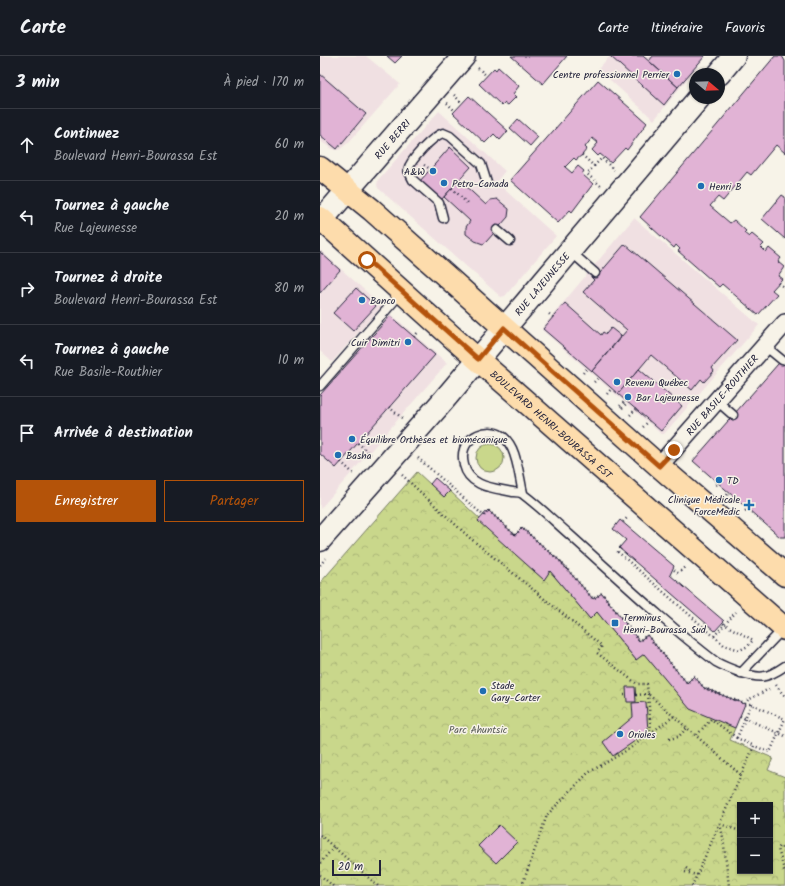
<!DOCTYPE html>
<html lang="fr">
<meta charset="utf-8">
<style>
:root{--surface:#171b24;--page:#20242c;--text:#f1f3f6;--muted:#9ea1a6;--line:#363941;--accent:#b45309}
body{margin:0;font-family:Kalam,sans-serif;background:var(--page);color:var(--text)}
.controls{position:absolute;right:12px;bottom:12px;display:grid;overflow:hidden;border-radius:0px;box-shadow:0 1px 3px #0004}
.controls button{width:36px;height:36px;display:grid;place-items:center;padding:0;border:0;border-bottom:1px solid var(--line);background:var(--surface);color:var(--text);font:20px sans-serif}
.compass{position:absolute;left:369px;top:12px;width:36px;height:36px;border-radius:50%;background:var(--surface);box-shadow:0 1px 3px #0004;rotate:109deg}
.scale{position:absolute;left:12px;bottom:10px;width:49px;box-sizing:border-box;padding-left:4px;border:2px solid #22223b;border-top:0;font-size:11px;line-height:14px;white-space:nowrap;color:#22223b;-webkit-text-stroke:3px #f7f3e8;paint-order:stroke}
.stop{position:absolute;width:12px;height:12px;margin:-9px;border:3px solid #b45309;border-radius:50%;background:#fff}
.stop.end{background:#b45309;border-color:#fff;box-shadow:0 1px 4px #0008}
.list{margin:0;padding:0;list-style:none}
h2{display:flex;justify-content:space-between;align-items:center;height:52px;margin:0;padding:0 16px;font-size:17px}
h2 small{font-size:13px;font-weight:400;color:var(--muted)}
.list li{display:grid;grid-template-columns:26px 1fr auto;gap:12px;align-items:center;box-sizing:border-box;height:72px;padding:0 16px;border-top:1px solid var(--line)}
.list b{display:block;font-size:15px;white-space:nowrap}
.list p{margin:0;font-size:13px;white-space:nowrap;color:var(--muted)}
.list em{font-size:13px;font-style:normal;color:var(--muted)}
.actions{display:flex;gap:8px;padding:12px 16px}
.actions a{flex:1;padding:9px 0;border:1px solid var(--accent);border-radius:0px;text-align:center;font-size:14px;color:var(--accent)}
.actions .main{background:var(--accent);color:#fff}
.icon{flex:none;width:22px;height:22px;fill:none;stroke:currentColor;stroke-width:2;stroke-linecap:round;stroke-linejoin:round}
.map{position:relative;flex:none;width:465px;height:830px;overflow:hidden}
header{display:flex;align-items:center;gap:24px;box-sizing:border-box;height:56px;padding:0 20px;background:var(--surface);border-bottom:1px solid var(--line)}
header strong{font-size:19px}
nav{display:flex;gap:22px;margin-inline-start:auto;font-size:14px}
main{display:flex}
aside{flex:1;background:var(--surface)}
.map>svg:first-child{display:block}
.built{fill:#f0e0e2}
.green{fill:#c9d78b;stroke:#767c63}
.park{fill:url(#park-crowns);stroke:#767c63;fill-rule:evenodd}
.building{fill:#e1b3d5;stroke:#22223b}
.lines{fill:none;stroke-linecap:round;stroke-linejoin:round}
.service-casing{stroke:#22223b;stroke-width:11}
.minor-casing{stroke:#22223b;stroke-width:20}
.secondary-casing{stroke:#22223b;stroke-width:25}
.primary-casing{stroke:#22223b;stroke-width:25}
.path{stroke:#22223b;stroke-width:2.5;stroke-dasharray:1 3;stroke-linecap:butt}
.service{stroke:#f7f3e8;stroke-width:8}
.minor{stroke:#f7f3e8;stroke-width:17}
.secondary{stroke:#f7f3e8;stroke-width:22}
.primary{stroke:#fddcac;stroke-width:22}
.route{stroke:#b45309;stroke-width:5}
.poi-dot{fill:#1f6fb2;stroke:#f7f3e8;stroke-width:1.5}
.labels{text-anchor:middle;stroke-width:3;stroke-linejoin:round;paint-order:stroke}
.poi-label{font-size:10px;fill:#22223b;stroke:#f7f3e8;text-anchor:start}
.street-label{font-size:10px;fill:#22223b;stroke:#f7f3e8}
.park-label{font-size:10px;fill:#545853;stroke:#f7f3e8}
</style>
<header>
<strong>Carte</strong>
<nav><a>Carte</a><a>Itinéraire</a><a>Favoris</a></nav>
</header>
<main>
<aside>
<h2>3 min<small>À pied · 170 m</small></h2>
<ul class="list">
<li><svg class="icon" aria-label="ahead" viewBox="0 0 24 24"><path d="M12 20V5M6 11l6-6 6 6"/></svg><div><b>Continuez</b><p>Boulevard Henri-Bourassa Est</p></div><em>60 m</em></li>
<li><svg class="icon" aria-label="left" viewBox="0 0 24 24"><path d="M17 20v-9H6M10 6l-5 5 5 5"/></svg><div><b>Tournez à gauche</b><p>Rue Lajeunesse</p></div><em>20 m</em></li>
<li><svg class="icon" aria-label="right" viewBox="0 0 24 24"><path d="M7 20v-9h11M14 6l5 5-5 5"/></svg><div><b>Tournez à droite</b><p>Boulevard Henri-Bourassa Est</p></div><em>80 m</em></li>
<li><svg class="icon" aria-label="left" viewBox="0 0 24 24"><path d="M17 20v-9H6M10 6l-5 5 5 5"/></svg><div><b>Tournez à gauche</b><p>Rue Basile-Routhier</p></div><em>10 m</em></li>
<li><svg class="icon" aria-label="arrive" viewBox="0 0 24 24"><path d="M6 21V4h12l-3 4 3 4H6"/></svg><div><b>Arrivée à destination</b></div></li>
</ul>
<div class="actions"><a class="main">Enregistrer</a><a>Partager</a></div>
</aside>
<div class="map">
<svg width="465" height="830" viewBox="0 0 465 830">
<defs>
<pattern id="park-crowns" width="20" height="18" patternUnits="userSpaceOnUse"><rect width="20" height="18" fill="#c9d78b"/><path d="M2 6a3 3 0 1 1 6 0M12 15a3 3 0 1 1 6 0" fill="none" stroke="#acb879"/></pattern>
</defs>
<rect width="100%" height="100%" fill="#f7f3e8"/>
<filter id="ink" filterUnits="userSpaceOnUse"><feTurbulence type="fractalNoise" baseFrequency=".025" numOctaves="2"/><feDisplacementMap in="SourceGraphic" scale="8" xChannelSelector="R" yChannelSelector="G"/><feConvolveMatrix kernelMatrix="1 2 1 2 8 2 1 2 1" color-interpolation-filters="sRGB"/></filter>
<g filter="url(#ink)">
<g class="built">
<path d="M0,0H46L80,28L28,87L19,94H14L0,85Z"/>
<path d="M290,0H386L334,64L278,13Z"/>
<path d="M119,55L185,115L176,126L236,180L185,240L181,241L58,132L57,129L58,124Z"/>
<path d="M314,162L439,269L344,378H341L222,274V272Z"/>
<path d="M0,194L62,250L12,306L0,295Z"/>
<path d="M71,258L127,307L0,453V339Z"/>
</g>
<circle class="green" cx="170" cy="402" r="14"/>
<path class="park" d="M97,416L124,441L130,435L224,523L230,515L270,563L277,556L316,604L324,598L415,672L410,684L453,702L448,714L465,721V830H0V527ZM420,749H450V815H420Z"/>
<g class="building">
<path d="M67,0H82L75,7Z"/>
<path d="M191,0H247L223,28Z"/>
<path d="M290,0H323L358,31L344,49Z"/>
<path d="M333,0H385L358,31L329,5Z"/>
<path d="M455,0H462L465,5V97L456,89L431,119L427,116L403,145L398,141L390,150L410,167L414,164L426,175L424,177L429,181L432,178L444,188L441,191L446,196L449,192L461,202L458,206L464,211L458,220L462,223L452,234L457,238L438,259L402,228L399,231L358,195L360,193L356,189L354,192L320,161Z"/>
<path d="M178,11L199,30L193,38L196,41L188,49L185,47L182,50L159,28L174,12L176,14Z"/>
<path d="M0,18L46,58L17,93L0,79Z"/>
<path d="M278,24L327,67L307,94L305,92L291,107L280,98L278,100L272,94L278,87L272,82L265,91L267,93L262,99L256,104L254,102L245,111L252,117L258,110L264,115L262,118L273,128L252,156L250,154L238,167L190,124Z"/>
<path d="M149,40L188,75L180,84L174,78L165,87L133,57Z"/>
<path d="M198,63L218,81L210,90L190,72Z"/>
<path d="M130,91L151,111L121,144L100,125Z"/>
<path d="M139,124L166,149L170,144L177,143L189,153L188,161L166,186L163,188L155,185L146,178V171L150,165L124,141Z"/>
<path d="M462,139L465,141V183L442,163Z"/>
<path d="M305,188L417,284L392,312L394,315L384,326L381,323L372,334L331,299L298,338L272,315L307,274L263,236L274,224L271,221L277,215L280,217Z"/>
<path d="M0,196L20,214L0,237Z"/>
<path d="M36,232L56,250L33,275L13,257Z"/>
<path d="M245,247L281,279L283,276L286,278L291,272L301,280L272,315L223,273Z"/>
<path d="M70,260L115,299L16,412L0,398V339Z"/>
<path d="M465,300V481H460L373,405Z"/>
<path d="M319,313L362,350L341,375L298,338Z"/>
<path d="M115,422L130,435L124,441L110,428Z"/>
<path d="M168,454L195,479L202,472L240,505L273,543L282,537L319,585L327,579L367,627L374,620L384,632L425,648L415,672L370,653L324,598L316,604L277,556L270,563L230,515L224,524L158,465Z"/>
<path d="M300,464L354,510L350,519L404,565L395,575L299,492L306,484L293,473Z"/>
<path d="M306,631H315L316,646H307Z"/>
<path d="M326,646L328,676L293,700L283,686L313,661L312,647Z"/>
<path d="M179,769L197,786L176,807L158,790Z"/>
</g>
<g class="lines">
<defs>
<g id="service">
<path d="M123,162L119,147L93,124L88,114C90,104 113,80 123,77L130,80L161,108L167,127"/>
<path d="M177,174L190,185"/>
<path d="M250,195L275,217"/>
<path d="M445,290L462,304"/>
<path d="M0,330L82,236"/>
<path d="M397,345L413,359"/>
<path d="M203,437C198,417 197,377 170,376C162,376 153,380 148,386C143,392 142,401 144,409C149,431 174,432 193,436C197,436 201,436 204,439C220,451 235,466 250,479C298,522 345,567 396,606C403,610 411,613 419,616C440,623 446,623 465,610"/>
<path d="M421,617L463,573"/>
</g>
<g id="minor">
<path id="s1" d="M339,410L465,267"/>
</g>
<g id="secondary">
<path d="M399,18L414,0"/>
<path id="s2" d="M0,166L144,0"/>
<path id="s3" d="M0,484L123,345L379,42"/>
</g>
<g id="primary">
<path d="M0,112L52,154L339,410L465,519"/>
<path id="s4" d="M0,162L140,288L465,573"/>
</g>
</defs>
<use href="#service" class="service-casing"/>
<use href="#minor" class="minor-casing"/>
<use href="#secondary" class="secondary-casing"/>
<use href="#primary" class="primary-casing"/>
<g class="path">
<path d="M158,12L167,20"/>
<path d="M134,39L142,47"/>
<path d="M127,47L135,55"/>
<path d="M262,99L274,110L267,118L281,130"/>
<path d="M104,109L110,113"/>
<path d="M274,110L282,102L294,114"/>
<path d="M132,132L148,148"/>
<path d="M458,227L465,232"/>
<path d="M229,258L233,261"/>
<path d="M94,281L99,275"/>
<path d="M263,317L268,311"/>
<path d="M274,326L279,321"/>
<path d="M287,338L292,332"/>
<path d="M300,350L306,344"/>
<path d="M69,351L83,363"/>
<path d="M302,352L308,346"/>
<path d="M310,359L316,353"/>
<path d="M323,371L329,365"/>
<path d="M38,387L51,399"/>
<path d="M98,402L164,460L168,454L195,479L202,472L240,505L273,543L282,537L319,585L327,579L367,627L374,620L384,632L425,648H431L465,663"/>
<path d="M21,406L34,418"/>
<path d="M82,419L150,482L282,590L277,597L317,628H327L328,638L421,719"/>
<path d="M396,429L398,427"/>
<path d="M407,439L409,436"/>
<path d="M425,455L428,453"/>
<path d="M303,466L308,461"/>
<path d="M301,493L298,496L404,589L420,594L428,590L433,584L402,567"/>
<path d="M0,509L6,502"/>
<path d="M354,514L358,517L365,511"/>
<path d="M394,580L416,556"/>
<path d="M456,629L465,641"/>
<path d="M304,639H306"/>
<path d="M316,639L328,638L331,676"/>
<path d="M425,648L428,644L449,633"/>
<path d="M431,648L417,682L434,690"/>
<path d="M420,660L465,680"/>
<path d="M377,679L391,663L417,682"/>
<path d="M349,683L358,681L368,671"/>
<path d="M400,768L403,781L409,830"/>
<path d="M400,768L420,775"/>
<path d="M0,779L58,830"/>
<path d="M465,795L460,790L458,793L465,817"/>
<path d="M0,807L14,791"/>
<path d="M366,812L371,816"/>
<path d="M365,816L377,819"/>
<path d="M0,819L13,830"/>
<path d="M202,830L227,759L268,717L309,693L354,660"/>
<path d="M372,830L434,690L450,696L465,663"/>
</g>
<use href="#service" class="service"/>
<use href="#minor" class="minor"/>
<use href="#secondary" class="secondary"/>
<use href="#primary" class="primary"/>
</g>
</g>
<g class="lines" filter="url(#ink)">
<path class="route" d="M47,204L158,303L184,272L339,410L354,394"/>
</g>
<g class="poi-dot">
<circle cx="357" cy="18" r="4"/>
<circle cx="113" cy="115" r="4"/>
<circle cx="124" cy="127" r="4"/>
<circle cx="381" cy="130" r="4"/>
<circle cx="42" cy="244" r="4"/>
<circle cx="88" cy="286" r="4"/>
<circle cx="297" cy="326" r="4"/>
<circle cx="308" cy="341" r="4"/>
<circle cx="32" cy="383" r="4"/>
<circle cx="18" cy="399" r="4"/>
<circle cx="399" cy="424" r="4"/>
<path d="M427 443h4v4h4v4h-4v4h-4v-4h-4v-4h4z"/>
<rect x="291" y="563" width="8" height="8" rx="2"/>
<circle cx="163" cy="635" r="4"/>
<circle cx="300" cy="678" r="4"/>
</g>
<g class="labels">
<g class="poi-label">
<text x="349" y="22" text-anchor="end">Centre professionnel Perrier</text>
<text x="105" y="119" text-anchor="end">A&amp;W</text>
<text x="132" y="131">Petro-Canada</text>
<text x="389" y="134">Henri B</text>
<text x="50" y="248">Banco</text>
<text x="80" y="290" text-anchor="end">Cuir Dimitri</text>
<text x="305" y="330">Revenu Québec</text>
<text x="316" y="345">Bar Lajeunesse</text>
<text x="40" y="387">Équilibre Orthèses et biomécanique</text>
<text x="26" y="403">Basha</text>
<text x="407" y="428">TD</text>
<text x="420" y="447" text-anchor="end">Clinique Médicale<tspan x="420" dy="12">ForceMedic</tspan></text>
<text x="303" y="565">Terminus<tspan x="303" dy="12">Henri-Bourassa Sud</tspan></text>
<text x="171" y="633">Stade<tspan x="171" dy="12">Gary-Carter</tspan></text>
<text x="308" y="682">Orioles</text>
</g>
<g class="street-label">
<text dy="4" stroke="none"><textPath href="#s2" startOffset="110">RUE BERRI</textPath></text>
<text dy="4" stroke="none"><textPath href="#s3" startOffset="339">RUE LAJEUNESSE</textPath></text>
<text dy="4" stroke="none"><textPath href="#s1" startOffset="95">RUE BASILE-ROUTHIER</textPath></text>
<text dy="4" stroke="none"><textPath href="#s4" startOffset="310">BOULEVARD HENRI-BOURASSA EST</textPath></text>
</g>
<g class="park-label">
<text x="158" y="677">Parc Ahuntsic</text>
</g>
</g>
</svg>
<div class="controls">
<button>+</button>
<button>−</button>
</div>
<svg class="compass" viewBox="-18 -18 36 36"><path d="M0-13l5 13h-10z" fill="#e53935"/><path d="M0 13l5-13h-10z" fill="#9ea1a6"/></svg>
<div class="scale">20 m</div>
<div class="stop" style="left:47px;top:204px"></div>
<div class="stop end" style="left:354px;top:394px"></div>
</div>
</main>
